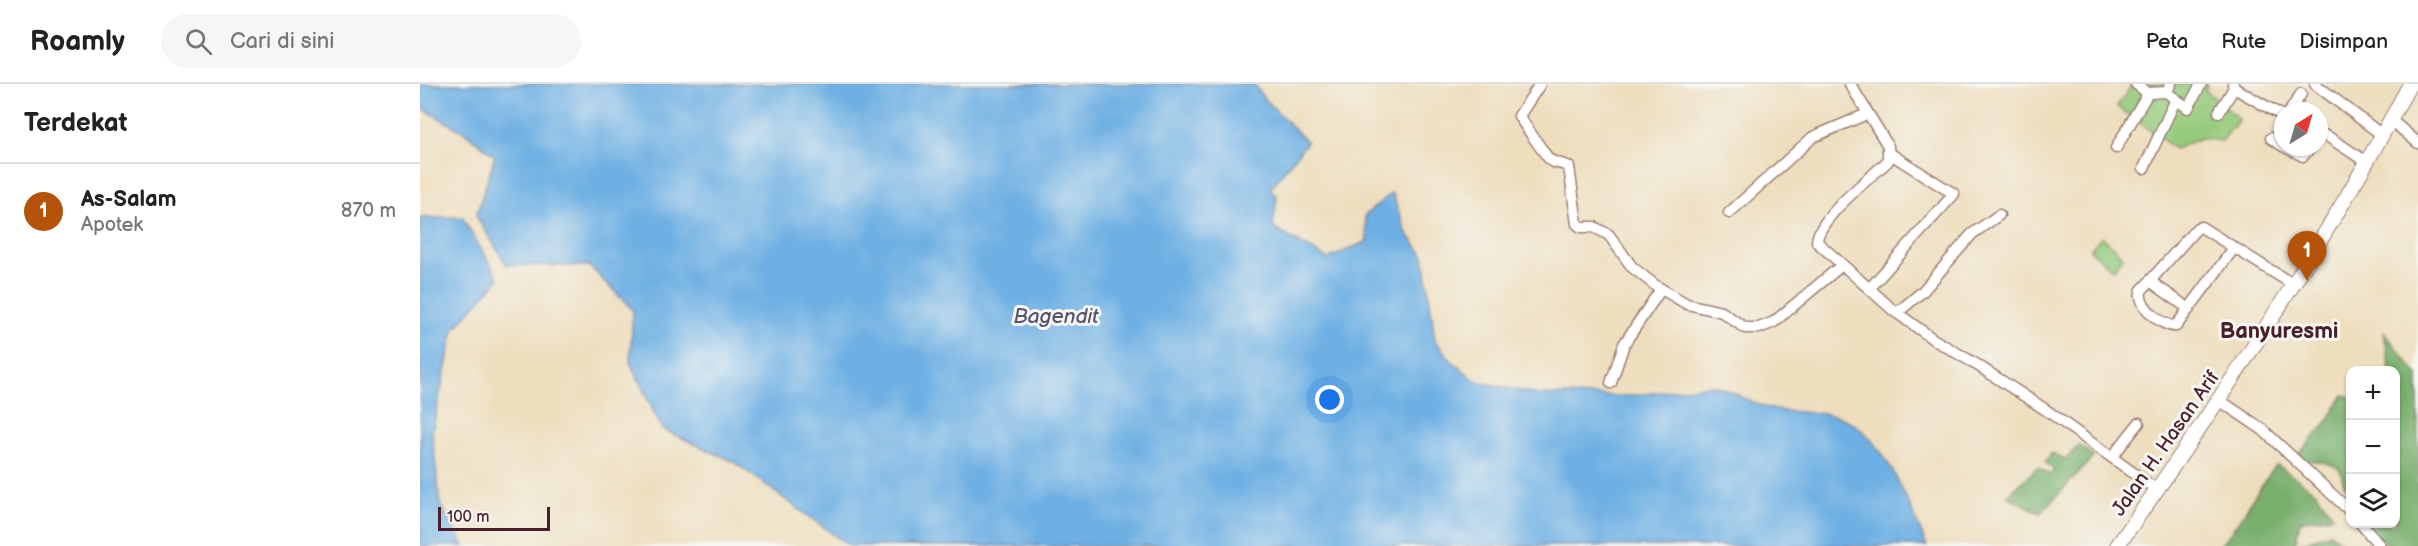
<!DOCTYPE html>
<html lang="id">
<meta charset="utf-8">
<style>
:root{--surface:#fff;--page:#f6f6f6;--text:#222;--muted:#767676;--line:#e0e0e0;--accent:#b45309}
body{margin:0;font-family:"Balsamiq Sans",sans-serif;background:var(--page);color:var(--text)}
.controls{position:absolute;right:18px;bottom:18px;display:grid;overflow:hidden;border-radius:12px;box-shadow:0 2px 4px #0004}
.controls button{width:54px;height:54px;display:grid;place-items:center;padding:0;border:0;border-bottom:2px solid var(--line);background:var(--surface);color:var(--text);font:30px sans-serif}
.compass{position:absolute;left:1854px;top:18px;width:54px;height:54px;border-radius:50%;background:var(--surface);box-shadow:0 2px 4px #0004;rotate:37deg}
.scale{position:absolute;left:18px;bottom:15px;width:112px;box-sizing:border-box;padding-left:6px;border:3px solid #4a1f2b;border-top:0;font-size:16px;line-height:21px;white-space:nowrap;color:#4a1f2b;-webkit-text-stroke:4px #f6f6f2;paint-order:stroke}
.you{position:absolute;left:910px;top:316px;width:21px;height:21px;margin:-15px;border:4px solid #fff;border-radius:50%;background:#1a73e8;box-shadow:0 0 0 9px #1a73e833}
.badge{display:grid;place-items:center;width:39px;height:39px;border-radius:50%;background:var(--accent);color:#fff;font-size:20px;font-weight:700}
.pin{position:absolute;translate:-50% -50px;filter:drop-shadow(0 2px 3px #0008)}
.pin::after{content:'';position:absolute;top:32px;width:21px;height:18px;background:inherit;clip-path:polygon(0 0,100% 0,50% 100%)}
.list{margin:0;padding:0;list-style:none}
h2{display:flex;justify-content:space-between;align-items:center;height:78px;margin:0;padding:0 24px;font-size:26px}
h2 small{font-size:20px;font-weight:400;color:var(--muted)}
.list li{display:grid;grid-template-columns:39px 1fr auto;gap:18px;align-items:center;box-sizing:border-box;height:96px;padding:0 24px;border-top:2px solid var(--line)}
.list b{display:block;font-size:22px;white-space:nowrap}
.list p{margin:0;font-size:20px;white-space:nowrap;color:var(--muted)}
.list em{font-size:20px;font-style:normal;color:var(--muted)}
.icon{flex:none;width:33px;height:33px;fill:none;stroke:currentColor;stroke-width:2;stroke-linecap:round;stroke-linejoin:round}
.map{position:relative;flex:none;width:1998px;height:462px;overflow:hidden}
header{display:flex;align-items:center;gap:36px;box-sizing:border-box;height:84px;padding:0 30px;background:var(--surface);border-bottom:2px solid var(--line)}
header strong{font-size:28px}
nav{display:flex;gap:33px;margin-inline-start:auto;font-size:21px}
.search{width:420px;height:54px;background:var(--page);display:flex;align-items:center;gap:15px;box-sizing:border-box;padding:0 21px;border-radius:33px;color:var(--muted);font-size:22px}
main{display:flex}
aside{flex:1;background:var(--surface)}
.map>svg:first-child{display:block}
.green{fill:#96cb7c;stroke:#707554;stroke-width:1.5}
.forest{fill:#78af6c;stroke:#61674c;stroke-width:1.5}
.water{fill:#6eb0e3;stroke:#5c6887;stroke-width:1.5}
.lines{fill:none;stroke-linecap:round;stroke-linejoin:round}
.minor-casing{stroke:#9c7e74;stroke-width:13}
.major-casing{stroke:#9c7e74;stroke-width:16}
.minor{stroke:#fff;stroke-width:10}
.major{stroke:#fff;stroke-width:14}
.labels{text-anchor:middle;stroke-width:6;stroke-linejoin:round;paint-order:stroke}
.street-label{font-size:20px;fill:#4a1f2b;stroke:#f6f6f2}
.water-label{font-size:21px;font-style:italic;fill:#57526b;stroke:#f6f6f2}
.quarter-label{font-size:22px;font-weight:bold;fill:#4a1f2b;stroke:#f6f6f2}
</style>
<header>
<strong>Roamly</strong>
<div class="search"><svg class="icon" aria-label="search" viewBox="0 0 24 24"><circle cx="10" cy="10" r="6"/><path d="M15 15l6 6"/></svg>Cari di sini</div>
<nav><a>Peta</a><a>Rute</a><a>Disimpan</a></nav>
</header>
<main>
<aside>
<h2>Terdekat<small></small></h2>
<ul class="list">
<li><span class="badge">1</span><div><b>As-Salam</b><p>Apotek</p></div><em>870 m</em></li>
</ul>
</aside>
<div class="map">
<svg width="1998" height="462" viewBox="0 0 1998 462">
<rect width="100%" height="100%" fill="#f6f6f2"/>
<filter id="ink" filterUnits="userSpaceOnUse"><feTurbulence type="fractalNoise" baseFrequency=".0167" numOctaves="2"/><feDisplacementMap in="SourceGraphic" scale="12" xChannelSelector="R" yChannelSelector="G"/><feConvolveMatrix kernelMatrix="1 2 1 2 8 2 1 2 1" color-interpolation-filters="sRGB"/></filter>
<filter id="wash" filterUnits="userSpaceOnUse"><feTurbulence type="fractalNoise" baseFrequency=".008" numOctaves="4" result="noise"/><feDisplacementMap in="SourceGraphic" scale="24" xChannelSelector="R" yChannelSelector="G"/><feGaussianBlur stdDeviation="1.35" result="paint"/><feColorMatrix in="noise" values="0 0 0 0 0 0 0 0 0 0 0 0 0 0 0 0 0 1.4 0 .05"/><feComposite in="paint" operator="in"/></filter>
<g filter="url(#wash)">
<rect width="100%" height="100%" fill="#eedebd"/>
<g class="green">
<path d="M1713,0H1787L1785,6L1819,35L1802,57L1780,54L1755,65L1697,22Z"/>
<path d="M1682,152L1703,173L1693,186L1670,166Z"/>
</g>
<g class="forest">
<path d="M1964,248L1998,291V461L1995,462H1969L1943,440H1976V286H1970Z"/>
<path d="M1924,311L1930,313V404L1924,401L1920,385C1902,375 1894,378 1874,375L1905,341Z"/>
<path d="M1659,361L1674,372L1621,429L1587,412L1618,383L1630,391L1634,386L1625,378L1632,369L1645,376Z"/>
<path d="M1857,381L1896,408L1913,432L1880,437L1875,461L1910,449L1925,462H1800C1822,437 1835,406 1857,381Z"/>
</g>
<g class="water">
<path d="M0,0H834L843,13L887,58L850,105L857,112L853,144L908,175L947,157L945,131L972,109L986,148L1004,172L1015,256L1031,276L1056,297L1118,311L1209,312L1292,301C1314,306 1331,320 1352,325C1375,330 1397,326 1419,333C1464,347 1489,422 1507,462H429L314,378L242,345L210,278L213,226L169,182L87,181L56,132L75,72L44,48L0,23Z"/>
<path d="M42,133L79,195L34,245L12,348L20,420L44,462H0V134Z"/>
</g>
</g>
<g filter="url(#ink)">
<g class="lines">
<defs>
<g id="minor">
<path d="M1120,0L1099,32C1100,34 1128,75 1130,76C1136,80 1143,79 1149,83L1157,140L1161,143H1174L1189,151L1212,183L1236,202L1267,220L1302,228L1325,244H1339L1354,238L1422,181"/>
<path d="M1430,0L1468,62V77C1451,93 1397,135 1397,158L1473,226L1513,255L1554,279L1626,326L1737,406"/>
<path d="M1716,0L1728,9L1746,8"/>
<path d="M1751,0L1746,8L1768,24L1781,0"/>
<path d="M1813,0L1814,4L1863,32"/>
<path d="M1895,0L1962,51"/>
<path d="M1870,27L1881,10"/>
<path d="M1799,28L1814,4"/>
<path d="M1971,36L1998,59"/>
<path d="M1899,49L1910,54L1945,77"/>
<path d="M1851,54L1863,62"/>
<path d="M1865,63L1883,72L1891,63"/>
<path d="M1696,64L1728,9"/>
<path d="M1724,84L1756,15"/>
<path d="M1309,129L1393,53L1447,30"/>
<path d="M1814,164L1756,242C1742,243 1718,222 1721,207L1777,144L1781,143L1874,201"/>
<path d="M1730,197L1769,225"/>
<path d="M1450,204L1534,110L1469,69"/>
<path d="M1477,229L1503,207L1552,150L1579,131"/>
<path d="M1191,299L1204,260L1241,205"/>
<path d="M1799,316L1842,345L1930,427"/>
<path d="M1692,373L1719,339"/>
<path d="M1941,440L1960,462"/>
</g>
<path id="major" d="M1697,462C1803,314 1904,161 1990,0"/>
</defs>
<use href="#minor" class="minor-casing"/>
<use href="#major" class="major-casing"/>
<use href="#minor" class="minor"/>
<use href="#major" class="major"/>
</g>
</g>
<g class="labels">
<g class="street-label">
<text transform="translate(1745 359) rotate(-55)" y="7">Jalan H. Hasan Arif</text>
</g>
<g class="water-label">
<text x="636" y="239">Bagendit</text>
</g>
<g class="quarter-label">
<text x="1859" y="254">Banyuresmi</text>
</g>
</g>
</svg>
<div class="controls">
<button>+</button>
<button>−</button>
<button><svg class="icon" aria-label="layers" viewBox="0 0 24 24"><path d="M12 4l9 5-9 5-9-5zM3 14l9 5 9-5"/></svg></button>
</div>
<svg class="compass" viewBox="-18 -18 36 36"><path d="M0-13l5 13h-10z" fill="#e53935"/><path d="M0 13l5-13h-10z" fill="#767676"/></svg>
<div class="scale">100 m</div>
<div class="you"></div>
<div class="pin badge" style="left:1887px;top:197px">1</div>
</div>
</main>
